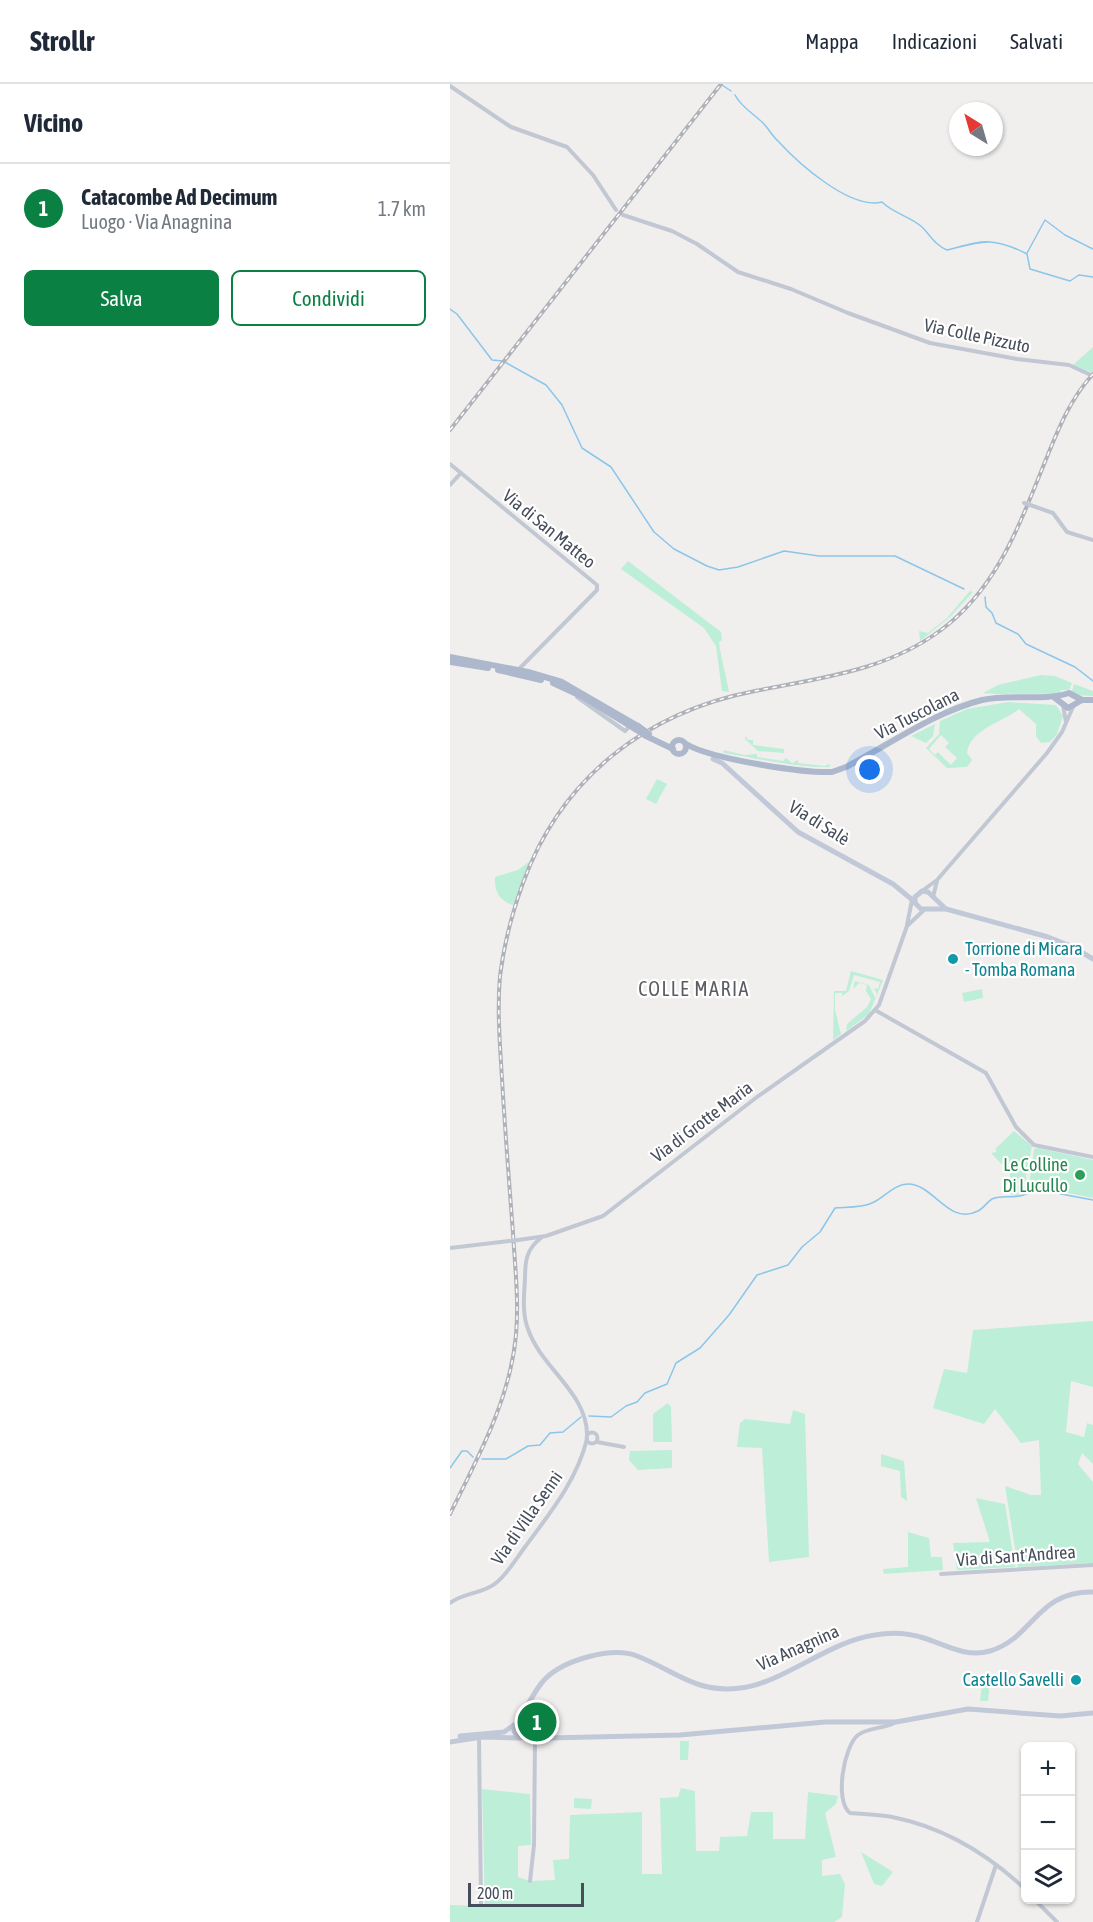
<!DOCTYPE html>
<html lang="it">
<meta charset="utf-8">
<style>
:root{--surface:#fff;--page:#f6f6f7;--text:#1f2937;--muted:#747a83;--line:#e0e1e3;--accent:#0b8043}
body{margin:0;font-family:"Asap Condensed",sans-serif;background:var(--page);color:var(--text)}
.controls{position:absolute;right:18px;bottom:18px;display:grid;overflow:hidden;border-radius:9px;box-shadow:0 2px 4px #0004}
.controls button{width:54px;height:54px;display:grid;place-items:center;padding:0;border:0;border-bottom:2px solid var(--line);background:var(--surface);color:var(--text);font:30px sans-serif}
.compass{position:absolute;left:499px;top:18px;width:54px;height:54px;border-radius:50%;background:var(--surface);box-shadow:0 2px 4px #0004;rotate:323deg}
.scale{position:absolute;left:18px;bottom:15px;width:116px;box-sizing:border-box;padding-left:6px;border:3px solid #474e5b;border-top:0;font-size:16px;line-height:21px;white-space:nowrap;color:#474e5b;-webkit-text-stroke:4px #fff;paint-order:stroke}
.you{position:absolute;left:420px;top:686px;width:21px;height:21px;margin:-15px;border:4px solid #fff;border-radius:50%;background:#1a73e8;box-shadow:0 0 0 9px #1a73e833}
.badge{display:grid;place-items:center;width:39px;height:39px;border-radius:50%;background:var(--accent);color:#fff;font-size:20px;font-weight:700}
.pin{position:absolute;translate:-50% -50%;border:3px solid #fff;box-shadow:0 2px 6px #0006}
.list{margin:0;padding:0;list-style:none}
h2{display:flex;justify-content:space-between;align-items:center;height:78px;margin:0;padding:0 24px;font-size:26px}
h2 small{font-size:20px;font-weight:400;color:var(--muted)}
.list li{display:grid;grid-template-columns:39px 1fr auto;gap:18px;align-items:center;box-sizing:border-box;height:90px;padding:0 24px;border-top:2px solid var(--line)}
.list b{display:block;font-size:22px;white-space:nowrap}
.list p{margin:0;font-size:20px;white-space:nowrap;color:var(--muted)}
.list em{font-size:20px;font-style:normal;color:var(--muted)}
.actions{display:flex;gap:12px;padding:18px 24px}
.actions a{flex:1;padding:14px 0;border:2px solid var(--accent);border-radius:9px;text-align:center;font-size:21px;color:var(--accent)}
.actions .main{background:var(--accent);color:#fff}
.icon{flex:none;width:33px;height:33px;fill:none;stroke:currentColor;stroke-width:2;stroke-linecap:round;stroke-linejoin:round}
.map{position:relative;flex:none;width:643px;height:1838px;overflow:hidden}
header{display:flex;align-items:center;gap:36px;box-sizing:border-box;height:84px;padding:0 30px;background:var(--surface);border-bottom:2px solid var(--line)}
header strong{font-size:28px}
nav{display:flex;gap:33px;margin-inline-start:auto;font-size:21px}
main{display:flex}
aside{flex:1;background:var(--surface)}
.map>svg:first-child{display:block}
.green{fill:#bdeed8;fill-rule:evenodd}
.lines{fill:none;stroke-linecap:round;stroke-linejoin:round}
.stream{stroke:#8bc6ea;stroke-width:1.5}
.street{stroke:#c2c8d3;stroke-width:4}
.secondary{stroke:#c1c8d7;stroke-width:5}
.primary{stroke:#aeb8cd;stroke-width:6}
.rail-casing{stroke:#b0b2b9;stroke-width:4}
.rail{stroke:#fff;stroke-width:1.5;stroke-dasharray:4.5;stroke-linecap:butt}
.street-bridge{stroke:#c2c8d3;stroke-width:4}
.primary-bridge{stroke:#aeb8cd;stroke-width:6}
.culture-dot{fill:#0f9aa8;stroke:#fff;stroke-width:2}
.leisure-dot{fill:#2e9e5b;stroke:#fff;stroke-width:2}
.labels{text-anchor:middle;stroke-width:4.5;stroke-linejoin:round;paint-order:stroke}
.street-label{font-size:18px;fill:#474e5b;stroke:#fff}
.culture-label{font-size:18px;fill:#0d838f;stroke:#fff;text-anchor:start}
.leisure-label{font-size:18px;fill:#27864d;stroke:#fff;text-anchor:end}
.neighbourhood-label{font-size:20px;letter-spacing:1.5px;fill:#5b5d63;stroke:#fff}
</style>
<header>
<strong>Strollr</strong>
<nav><a>Mappa</a><a>Indicazioni</a><a>Salvati</a></nav>
</header>
<main>
<aside>
<h2>Vicino<small></small></h2>
<ul class="list">
<li><span class="badge">1</span><div><b>Catacombe Ad Decimum</b><p>Luogo · Via Anagnina</p></div><em>1.7 km</em></li>
</ul>
<div class="actions"><a class="main">Salva</a><a>Condividi</a></div>
</aside>
<div class="map">
<svg width="643" height="1838" viewBox="0 0 643 1838">
<rect width="100%" height="100%" fill="#f1efee"/>
<g class="green">
<path d="M643,263V289L623,281Z"/>
<path d="M178,477L271,548L272,556L269,558C271,575 276,590 279,608L272,607L266,562L254,544L171,485Z"/>
<path d="M520,507L523,508L500,533L470,557L469,547L478,549L497,534Z"/>
<path d="M591,591L605,592L622,599L619,606H612L607,610C596,609 536,611 533,609L548,601Z"/>
<path d="M624,600L643,607V612L624,611L622,607Z"/>
<path d="M558,618L606,621L613,632L607,650L600,658L591,659L586,652V640L569,625C552,639 520,645 517,669L522,676L517,683L497,684L476,664L489,650L490,637L517,625ZM491,651L499,659L495,663L507,674L501,681L488,668L485,671L479,665Z"/>
<path d="M485,640L483,652L476,659L461,652Z"/>
<path d="M296,652L298,656H303V661L334,665V669L308,667L295,655Z"/>
<path d="M274,666L294,671L307,670V673L333,677L336,674L342,679L348,676V679L375,682L379,680L380,683C345,684 308,674 273,669Z"/>
<path d="M207,695L217,700L206,720L196,715Z"/>
<path d="M80,777L63,821C49,817 44,807 45,793L68,786Z"/>
<path d="M401,887L433,896L419,930L396,947L397,940L417,923L421,915L416,907L417,901L409,899L403,905L405,897L419,901L425,914L427,910L424,904L428,905L430,898L404,891L399,907L392,912V909H385V926L391,950L383,956L384,907H396Z"/>
<path d="M532,905L533,914L514,918L512,909Z"/>
<path d="M564,1047L582,1062L576,1092L577,1105L568,1111L560,1110V1089L541,1069L546,1068V1064Z"/>
<path d="M588,1064L643,1076V1114L613,1108L596,1098L583,1099L579,1103L584,1065Z"/>
<path d="M643,1237V1303L621,1297L616,1348L634,1353L637,1339L643,1341V1380L632,1369L628,1380L643,1398V1479L568,1483L555,1402L581,1411H591L589,1356L571,1359L545,1325L534,1340L483,1324L494,1285L517,1289L523,1246Z"/>
<path d="M218,1319L221,1323L222,1358H203V1330Z"/>
<path d="M343,1326L355,1330L359,1473L319,1478L312,1364L287,1363L290,1339L295,1335L340,1340Z"/>
<path d="M222,1366V1384L188,1386L179,1376L180,1367Z"/>
<path d="M431,1370L454,1377L457,1417L451,1413L450,1387L431,1382Z"/>
<path d="M526,1414L555,1420L565,1483L507,1486L503,1459L540,1458Z"/>
<path d="M458,1448L479,1454L481,1473H492L493,1486L434,1490L433,1485L458,1483Z"/>
<path d="M532,1597L540,1598L538,1617H530Z"/>
<path d="M230,1657H239L238,1676H230Z"/>
<path d="M231,1704L245,1707L246,1767H269L270,1753L297,1752L301,1728H323V1755H355L358,1708L388,1712L386,1720L375,1729L386,1773L372,1776V1792L390,1790L395,1800L392,1833L384,1838H0V1821L35,1822L32,1705L80,1710L81,1761L68,1762V1793L80,1797L105,1796L103,1776L119,1775L120,1731L192,1728V1790H212L210,1714L228,1713Z"/>
<path d="M124,1714L142,1715L141,1725L124,1724Z"/>
<path d="M411,1768L443,1788L432,1802L424,1800Z"/>
</g>
<g class="lines">
<g class="stream">
<path d="M272,1L281,7"/>
<path d="M285,11C291,23 304,30 313,39C319,45 322,52 328,57C348,79 400,126 432,118C444,130 460,132 472,143C481,152 485,161 497,166C532,157 542,152 577,170L580,185L620,197L629,191L643,193"/>
<path d="M577,169L595,136L615,151L643,165"/>
<path d="M0,225L7,230L42,276L53,277L96,301L112,321L132,364L161,383L204,448L224,465L257,482L269,486L288,483L334,467L369,472H445L514,505"/>
<path d="M535,513L536,523L542,529L546,539L568,550L576,560L625,583L643,597"/>
<path d="M580,1108L597,1102L611,1110L643,1116"/>
<path d="M139,1332L161,1333L176,1322L187,1318L195,1309L217,1300L226,1279L250,1264L279,1231L307,1191L338,1181L352,1163L370,1148L385,1124C397,1123 411,1124 422,1119C434,1114 444,1100 458,1100C484,1100 498,1142 528,1127C534,1124 537,1118 542,1115C553,1110 566,1116 578,1109"/>
<path d="M32,1375H56L78,1362L90,1361L100,1349L113,1348L131,1333"/>
<path d="M0,1384L12,1367H17L23,1373"/>
</g>
<g class="street">
<path d="M0,2L61,43L117,63L143,91L166,126"/>
<path d="M173,131L222,147L247,160L288,188L341,205L398,229L480,259L567,275L619,281L643,292"/>
<path d="M0,380L147,501V506L68,586"/>
<path d="M0,401L11,389"/>
<path d="M583,422L603,429L617,448L643,456"/>
<path d="M127,613L175,647L180,642"/>
<path d="M613,622L616,638"/>
<path d="M472,807L487,796L597,669L612,648L623,623"/>
<path d="M483,813L487,797"/>
<path d="M457,841L462,816"/>
<path d="M425,926L536,989L566,1043L584,1061L643,1073"/>
<path d="M91,1154C76,1165 75,1178 75,1195C74,1211 72,1230 78,1245C91,1284 138,1309 137,1352"/>
<path d="M68,1156L96,1152L153,1132L307,1013L415,937L429,921L457,842L475,825"/>
<path d="M0,1164L59,1157"/>
<circle cx="142" cy="1354" r="5.5"/>
<path d="M147,1358L174,1363"/>
<path d="M491,1490L643,1481"/>
<path d="M0,1519C14,1508 33,1510 46,1499C58,1489 66,1475 75,1463C100,1429 127,1396 137,1355"/>
<path d="M444,1639C433,1645 419,1643 408,1651C394,1662 384,1717 400,1729C413,1730 428,1730 442,1733C493,1743 538,1770 576,1806"/>
<path d="M29,1653L31,1821"/>
<path d="M80,1797L84,1761L85,1654"/>
<path d="M585,1816L607,1838"/>
<path d="M527,1838L546,1781"/>
</g>
<g class="secondary">
<path d="M263,675L272,679L348,748L443,800L465,818"/>
<path d="M496,825L478,808L472,807L465,813V819L471,825H496L598,853L623,863L643,875"/>
<path d="M10,1652L54,1648L64,1641"/>
<path d="M98,1654L230,1651L375,1638H446L518,1625L610,1632L643,1629"/>
<path d="M101,1654L66,1650L64,1647C72,1631 82,1610 94,1596C113,1576 162,1562 187,1572C224,1586 246,1610 290,1604C334,1599 379,1557 425,1551C442,1548 458,1549 474,1554C496,1561 516,1574 540,1567C584,1554 586,1507 643,1508"/>
<path d="M0,1658L32,1653L71,1654"/>
</g>
<g class="primary">
<path d="M0,573L78,588L112,598L188,642"/>
<path d="M0,578L38,584"/>
<path d="M48,586L91,596"/>
<path d="M103,599L133,613L185,645"/>
<path d="M605,614L618,624L632,616"/>
<path d="M196,652L223,665"/>
<circle cx="229" cy="663" r="7"/>
<path d="M236,660C261,675 352,689 382,688L396,683C439,661 484,628 532,616C561,609 591,618 619,609L632,616H643"/>
</g>
<defs>
<g id="rail">
<path d="M0,346L271,0"/>
<path d="M0,1430C28,1373 60,1316 66,1251C69,1217 65,1183 63,1149C59,1097 55,1046 52,995C50,961 47,926 50,892C54,860 62,829 73,799C111,694 196,628 305,607C370,594 436,587 491,546C549,503 571,436 597,373C609,343 621,314 643,290"/>
</g>
</defs>
<use href="#rail" class="rail-casing"/>
<use href="#rail" class="rail"/>
<g class="street-bridge">
<path d="M574,419L583,422"/>
<path d="M59,1157L68,1156"/>
</g>
<g class="primary-bridge">
<path d="M188,642L199,650"/>
<path d="M185,645L196,652"/>
</g>
</g>
<g class="culture-dot">
<circle cx="503" cy="875" r="6"/>
<circle cx="626" cy="1596" r="6"/>
</g>
<circle class="leisure-dot" cx="630" cy="1091" r="6"/>
<g class="labels">
<g class="street-label">
<text transform="translate(527 252) rotate(12)" y="6">Via Colle Pizzuto</text>
<text transform="translate(99 445) rotate(39)" y="6">Via di San Matteo</text>
<text transform="translate(467 630) rotate(-27)" y="6">Via Tuscolana</text>
<text transform="translate(369 739) rotate(32)" y="6">Via di Salè</text>
<text transform="translate(252 1038) rotate(-37)" y="6">Via di Grotte Maria</text>
<text transform="translate(77 1434) rotate(-55)" y="6">Via di Villa Senni</text>
<text transform="translate(566 1472) rotate(-4)" y="6">Via di Sant'Andrea</text>
<text transform="translate(348 1564) rotate(-24)" y="6">Via Anagnina</text>
</g>
<g class="culture-label">
<text x="515" y="871">Torrione di Micara<tspan x="515" dy="21">- Tomba Romana</tspan></text>
<text x="614" y="1602" text-anchor="end">Castello Savelli</text>
</g>
<g class="leisure-label">
<text x="618" y="1087">Le Colline<tspan x="618" dy="21">Di Lucullo</tspan></text>
</g>
<g class="neighbourhood-label">
<text x="244" y="912">COLLE MARIA</text>
</g>
</g>
</svg>
<div class="controls">
<button>+</button>
<button>−</button>
<button><svg class="icon" aria-label="layers" viewBox="0 0 24 24"><path d="M12 4l9 5-9 5-9-5zM3 14l9 5 9-5"/></svg></button>
</div>
<svg class="compass" viewBox="-18 -18 36 36"><path d="M0-13l5 13h-10z" fill="#e53935"/><path d="M0 13l5-13h-10z" fill="#747a83"/></svg>
<div class="scale">200 m</div>
<div class="you"></div>
<div class="pin badge" style="left:87px;top:1638px">1</div>
</div>
</main>
